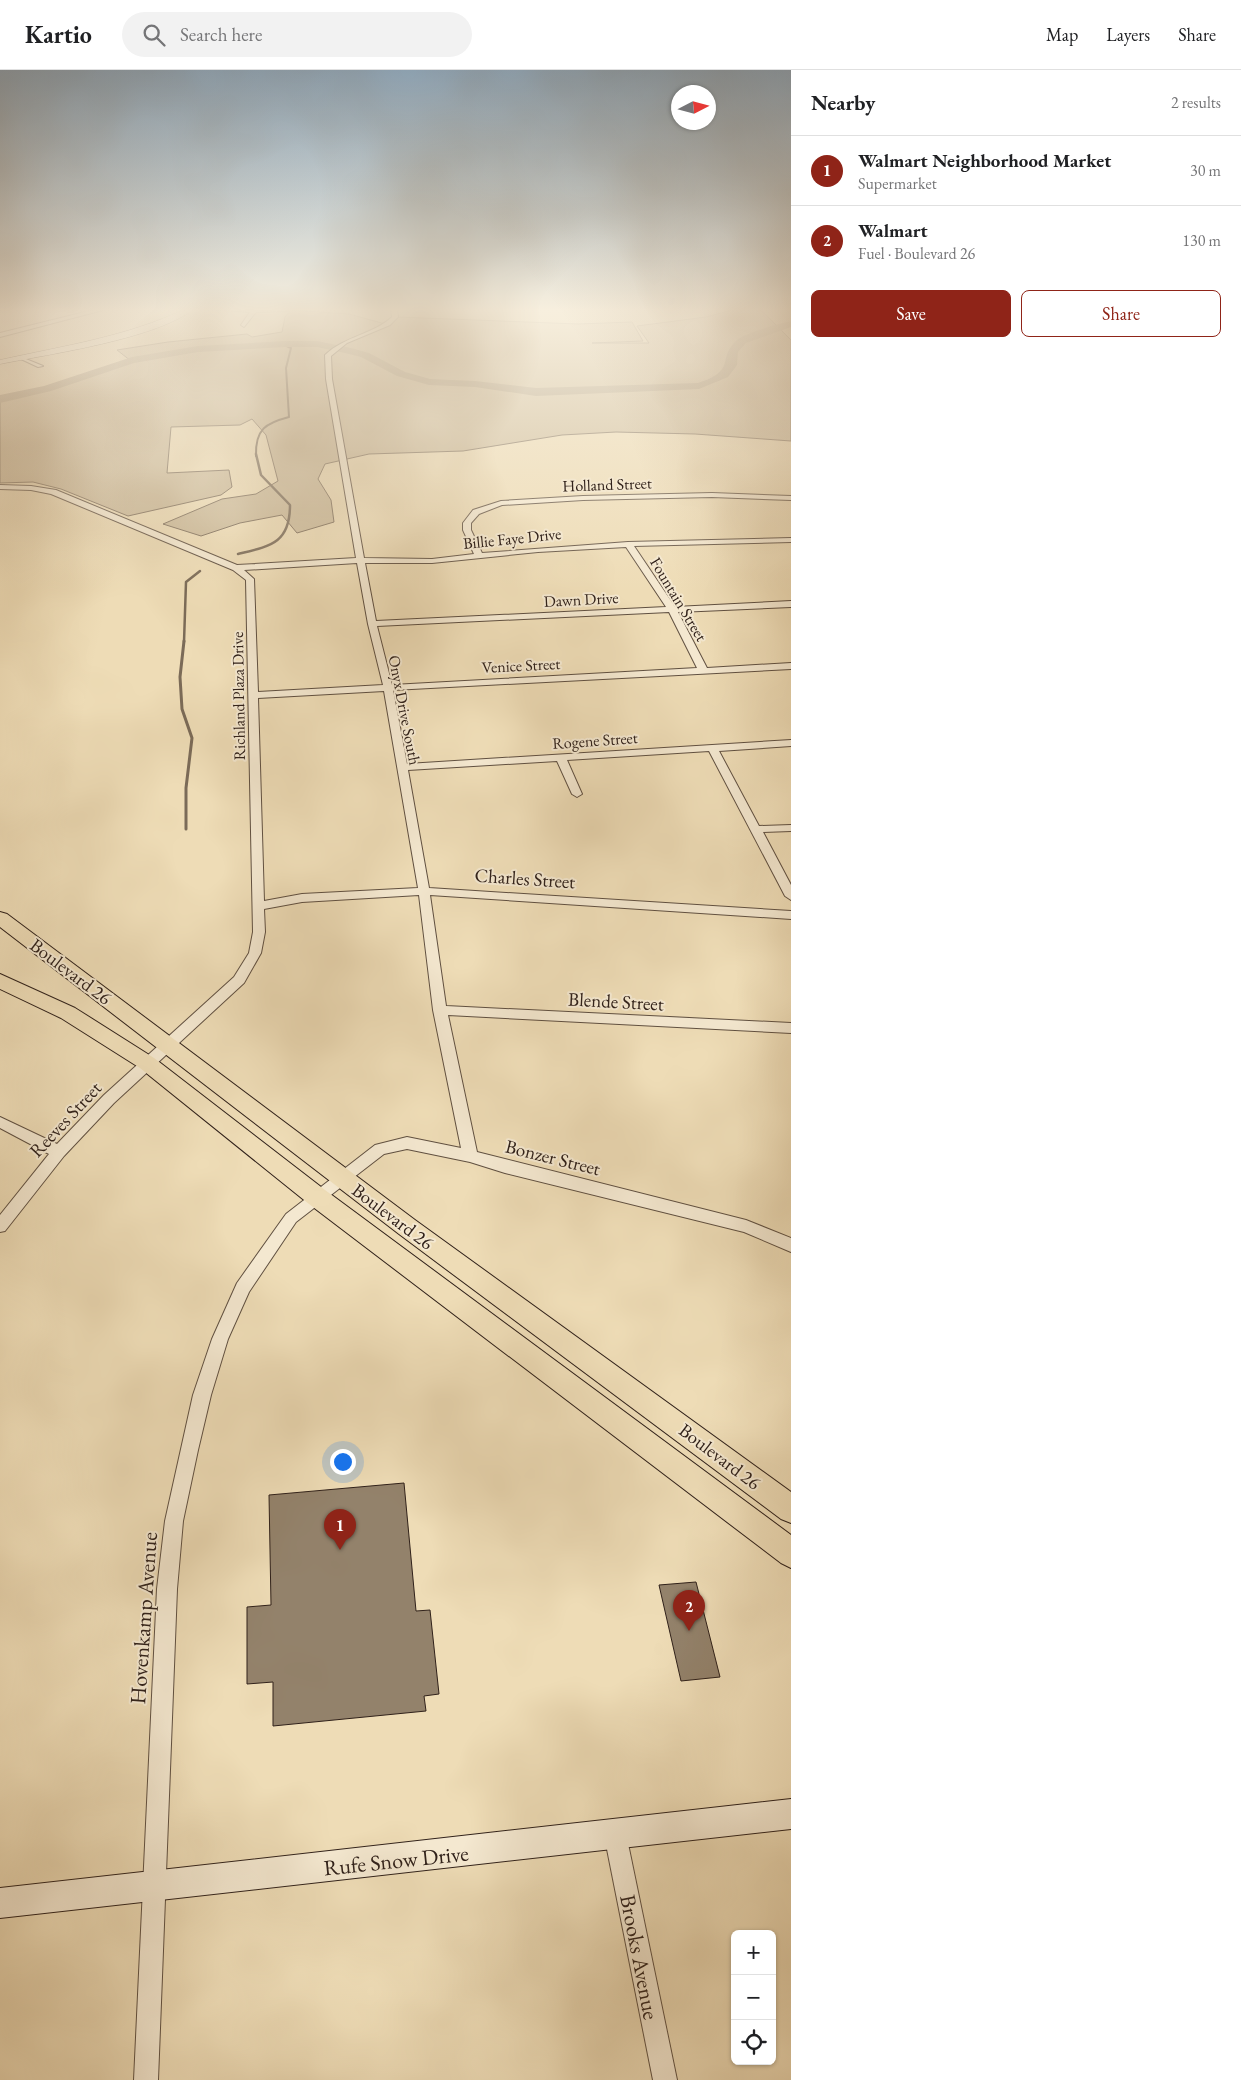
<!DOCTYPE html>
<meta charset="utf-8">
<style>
:root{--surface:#fff;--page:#f2f2f2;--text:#202124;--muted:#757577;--line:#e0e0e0;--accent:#8f2418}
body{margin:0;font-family:"EB Garamond",serif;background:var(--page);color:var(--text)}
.controls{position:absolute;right:15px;bottom:15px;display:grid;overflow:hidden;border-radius:8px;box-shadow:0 1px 4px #0004}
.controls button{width:45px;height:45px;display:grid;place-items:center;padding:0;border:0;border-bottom:1px solid var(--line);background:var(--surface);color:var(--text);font:25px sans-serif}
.compass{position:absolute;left:671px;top:15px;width:45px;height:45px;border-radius:50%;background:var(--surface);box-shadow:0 1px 4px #0004;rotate:84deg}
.you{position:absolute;left:342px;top:1391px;width:18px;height:18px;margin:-12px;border:4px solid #fff;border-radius:50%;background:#1a73e8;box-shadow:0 0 0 8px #1a73e833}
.badge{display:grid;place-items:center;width:32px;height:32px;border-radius:50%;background:var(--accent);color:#fff;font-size:16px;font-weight:700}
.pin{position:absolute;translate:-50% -41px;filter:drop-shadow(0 1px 2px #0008)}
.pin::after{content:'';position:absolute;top:26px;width:18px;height:15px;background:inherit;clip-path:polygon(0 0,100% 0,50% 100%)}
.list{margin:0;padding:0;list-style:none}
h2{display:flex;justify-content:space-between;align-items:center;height:65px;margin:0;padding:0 20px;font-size:21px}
h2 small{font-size:16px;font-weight:400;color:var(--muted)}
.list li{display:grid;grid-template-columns:32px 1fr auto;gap:15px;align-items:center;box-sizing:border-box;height:70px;padding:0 20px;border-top:1px solid var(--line)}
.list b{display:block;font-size:19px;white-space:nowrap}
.list p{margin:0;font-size:16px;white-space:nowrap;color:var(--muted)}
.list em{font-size:16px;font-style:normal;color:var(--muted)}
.actions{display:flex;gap:10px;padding:15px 20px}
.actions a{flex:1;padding:11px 0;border:1px solid var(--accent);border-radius:8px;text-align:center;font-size:18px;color:var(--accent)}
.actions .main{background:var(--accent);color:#fff}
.icon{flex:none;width:28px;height:28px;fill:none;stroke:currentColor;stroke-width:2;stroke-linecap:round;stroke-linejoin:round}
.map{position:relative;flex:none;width:791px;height:2010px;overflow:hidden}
header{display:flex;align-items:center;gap:30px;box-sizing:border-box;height:70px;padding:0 25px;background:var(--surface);border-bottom:1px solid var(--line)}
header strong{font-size:24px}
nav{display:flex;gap:28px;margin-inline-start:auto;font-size:18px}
.search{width:350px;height:45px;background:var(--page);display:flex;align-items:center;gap:12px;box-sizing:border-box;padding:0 18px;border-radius:28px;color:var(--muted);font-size:19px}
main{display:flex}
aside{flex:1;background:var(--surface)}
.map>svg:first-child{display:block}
.green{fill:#cebc9b;stroke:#7f6e5a}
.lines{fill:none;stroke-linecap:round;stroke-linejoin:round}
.stream-far2{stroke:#7b6b58;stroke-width:2}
.stream-far1{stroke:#7b6b58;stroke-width:2.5}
.stream{stroke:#7b6b58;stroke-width:3}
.river{fill:#ad9c81;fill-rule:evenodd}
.building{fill:#93826b;stroke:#30211a}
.minor-casing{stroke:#605041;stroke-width:2}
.tertiary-casing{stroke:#605041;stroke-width:1}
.secondary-casing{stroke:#30211a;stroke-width:2}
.primary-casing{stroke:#30211a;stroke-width:2}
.minor{fill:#f4e8d0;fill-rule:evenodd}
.tertiary{fill:#f4e8d0;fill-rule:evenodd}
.secondary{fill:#f4e8d0;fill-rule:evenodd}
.primary{fill:#eedcb6;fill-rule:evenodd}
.labels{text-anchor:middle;stroke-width:4;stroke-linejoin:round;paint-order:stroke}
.far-street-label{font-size:16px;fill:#30211a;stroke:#f4e8d0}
.street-label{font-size:19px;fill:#30211a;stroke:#f4e8d0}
.near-street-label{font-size:22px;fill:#30211a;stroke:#f4e8d0}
</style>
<header>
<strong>Kartio</strong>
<div class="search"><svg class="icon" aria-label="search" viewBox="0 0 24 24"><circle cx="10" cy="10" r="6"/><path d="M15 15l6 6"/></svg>Search here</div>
<nav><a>Map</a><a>Layers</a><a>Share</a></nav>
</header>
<main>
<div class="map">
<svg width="791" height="2010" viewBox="0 0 791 2010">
<rect width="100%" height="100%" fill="#eedcb6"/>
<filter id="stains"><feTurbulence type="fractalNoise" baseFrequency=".004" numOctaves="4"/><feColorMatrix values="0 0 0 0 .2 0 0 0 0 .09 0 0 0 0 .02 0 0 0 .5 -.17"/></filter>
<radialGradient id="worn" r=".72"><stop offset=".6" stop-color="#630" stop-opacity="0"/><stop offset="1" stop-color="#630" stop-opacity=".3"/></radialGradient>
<path class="green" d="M736,239H760L791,270V371L695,364L616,362L562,365L463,381L369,384L325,394L318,409L331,430L334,452L297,463L282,445L240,453L201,466L163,454L222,429L256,424L278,411L266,365L252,349L240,355L171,357L167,403L229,400L232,417L221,425L128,446L61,419L33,412L0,413V329L47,319L131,291L117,280L168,272L247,264L252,267L282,262L285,247L291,240L349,244L389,255L397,247L578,254L632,252L643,271L592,273H649L637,256L706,247Z"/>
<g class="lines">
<path class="stream-far2" d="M256,386C255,359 266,353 289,347L286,298L291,278L282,274"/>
<g class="stream-far1">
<path d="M238,484C271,476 290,473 290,435L261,405L256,384"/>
<path d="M184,572L186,512L200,501"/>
</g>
<path class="stream" d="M184,571L180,607L182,639L192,668L186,718V759"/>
<path class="river" d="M791,251V257L746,273L738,282L737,295L728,307L699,319L536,326L475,317L429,315L397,306L361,287L345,283L317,277H285L198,282L134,293L51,321L0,333V325L44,316L132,287L198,276L285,271H317L351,278L369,283L405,302L430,309L475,311L536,318L698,313C738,300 716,289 737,270C745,263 779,254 791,251Z"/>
</g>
<g class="building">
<path d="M404,1413L416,1541L430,1540L439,1624L424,1626L426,1641L273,1656V1612L247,1614V1537L271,1535L269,1425Z"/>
<path d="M696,1512L720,1607L681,1611L659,1515Z"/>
</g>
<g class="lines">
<defs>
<g id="minor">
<path d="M97,239H107L0,267V263Z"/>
<path d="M210,239H280L288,241L256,242L244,257L241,255L250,242Z"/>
<path d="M391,239H397L398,247L390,255L347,273L331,286L332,309L364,488L432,489L474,484L463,460V453L473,440L501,431L583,426L712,423L791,426V430L712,427L583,430L502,435L479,444L471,453V460L482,483L628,472L791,468V472L634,476L675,537L791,531V537L678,542L707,598L791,593V599L393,620L407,694L791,670V676L719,681L759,756L791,755V761L763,762L791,815V830L785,826L709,681L567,690L582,724L577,727L572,724L557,691L408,700L429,818L791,841V849L430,825L446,936L791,953V963L448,945L477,1082L746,1150L791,1168V1182L744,1162L505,1103L470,1092L407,1079L384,1084L296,1152L249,1222L228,1269L211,1325L198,1380L183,1451L177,1519L158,2010H134L157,1519L165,1451L193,1325L212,1269L237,1213L286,1144L375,1075L407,1067L461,1078L433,940L419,825L302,832L264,839L265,862L261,883L244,913L114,1033L64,1086L5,1161L0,1162V1145L49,1084L0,1058V1047L57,1074L104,1025L234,907L249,883L253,862L246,510L233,500L51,424L31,420L0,419V415L31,416L56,420L237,495L356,488L326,309L325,285C345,266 374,264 392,247ZM626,477L666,537L376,551L365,493H432L538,482ZM357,493L368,554L383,615L258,622L254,509L244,500ZM669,542L697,598L392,615L377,556ZM384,621L418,818L302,824L264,831L258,628Z"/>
<path d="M21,287L43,296L38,297L21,289Z"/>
<path d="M615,1753L623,1756L626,1764L677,2010H653L604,1764L607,1756Z"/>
</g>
<path id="tertiary" d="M185,239H194C156,269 50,284 0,294V290C63,276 126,267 185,239Z"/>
<path id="secondary" d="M791,1729V1759L0,1848V1818Z"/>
<g id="primary">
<path d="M0,842L7,844L415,1150L791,1422V1453L781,1449L399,1164L0,857Z"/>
<path d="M0,904L75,938L154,988L325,1120L791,1465V1498L781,1493L309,1134L140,998L61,948L0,919Z"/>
</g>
</defs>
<use href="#minor" class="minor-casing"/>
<use href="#tertiary" class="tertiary-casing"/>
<use href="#secondary" class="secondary-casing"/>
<use href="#primary" class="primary-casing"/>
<use href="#minor" class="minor"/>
<use href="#tertiary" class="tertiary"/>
<use href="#secondary" class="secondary"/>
<use href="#primary" class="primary"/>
</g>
<linearGradient id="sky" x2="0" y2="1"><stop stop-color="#90aabf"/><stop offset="0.46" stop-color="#f7efde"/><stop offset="1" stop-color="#f7efde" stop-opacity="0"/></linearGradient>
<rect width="791" height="521" fill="url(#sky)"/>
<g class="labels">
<g class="far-street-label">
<text transform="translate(607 414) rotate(-2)" y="6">Holland Street</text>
<text transform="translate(512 468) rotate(-6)" y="6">Billie Faye Drive</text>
<text transform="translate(581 529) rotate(-3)" y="6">Dawn Drive</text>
<text transform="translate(679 529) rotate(59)" y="6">Fountain Street</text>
<text transform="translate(521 595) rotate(-3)" y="6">Venice Street</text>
<text transform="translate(238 626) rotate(-91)" y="6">Richland Plaza Drive</text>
<text transform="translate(405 640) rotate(79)" y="6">Onyx Drive South</text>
<text transform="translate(595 670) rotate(-4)" y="6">Rogene Street</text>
</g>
<g class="street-label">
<text transform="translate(525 808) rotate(4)" y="7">Charles Street</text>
<text transform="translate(71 901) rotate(37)" y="7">Boulevard 26</text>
<text transform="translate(616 931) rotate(3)" y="7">Blende Street</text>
<text transform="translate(65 1049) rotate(-47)" y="7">Reeves Street</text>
<text transform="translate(553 1087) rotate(14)" y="7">Bonzer Street</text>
<text transform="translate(393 1146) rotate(37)" y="7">Boulevard 26</text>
<text transform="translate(720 1386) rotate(37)" y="7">Boulevard 26</text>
</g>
<g class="near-street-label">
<text transform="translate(143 1548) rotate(-86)" y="8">Hovenkamp Avenue</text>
<text transform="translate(396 1790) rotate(-6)" y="8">Rufe Snow Drive</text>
<text transform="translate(640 1887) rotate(79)" y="8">Brooks Avenue</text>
</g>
</g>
<rect width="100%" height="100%" filter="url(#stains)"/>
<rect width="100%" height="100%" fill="url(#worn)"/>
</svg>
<div class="controls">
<button>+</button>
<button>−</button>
<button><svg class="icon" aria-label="locate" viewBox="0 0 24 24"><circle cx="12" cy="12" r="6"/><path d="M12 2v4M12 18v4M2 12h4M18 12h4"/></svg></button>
</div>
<svg class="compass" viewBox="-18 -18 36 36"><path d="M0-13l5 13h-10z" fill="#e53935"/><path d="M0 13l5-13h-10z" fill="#757577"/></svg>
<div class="you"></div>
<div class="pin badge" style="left:340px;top:1480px">1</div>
<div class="pin badge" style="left:689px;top:1561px">2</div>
</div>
<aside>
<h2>Nearby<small>2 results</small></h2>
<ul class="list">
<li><span class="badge">1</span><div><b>Walmart Neighborhood Market</b><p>Supermarket</p></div><em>30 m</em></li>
<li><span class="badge">2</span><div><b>Walmart</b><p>Fuel · Boulevard 26</p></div><em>130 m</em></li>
</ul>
<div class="actions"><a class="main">Save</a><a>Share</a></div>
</aside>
</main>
